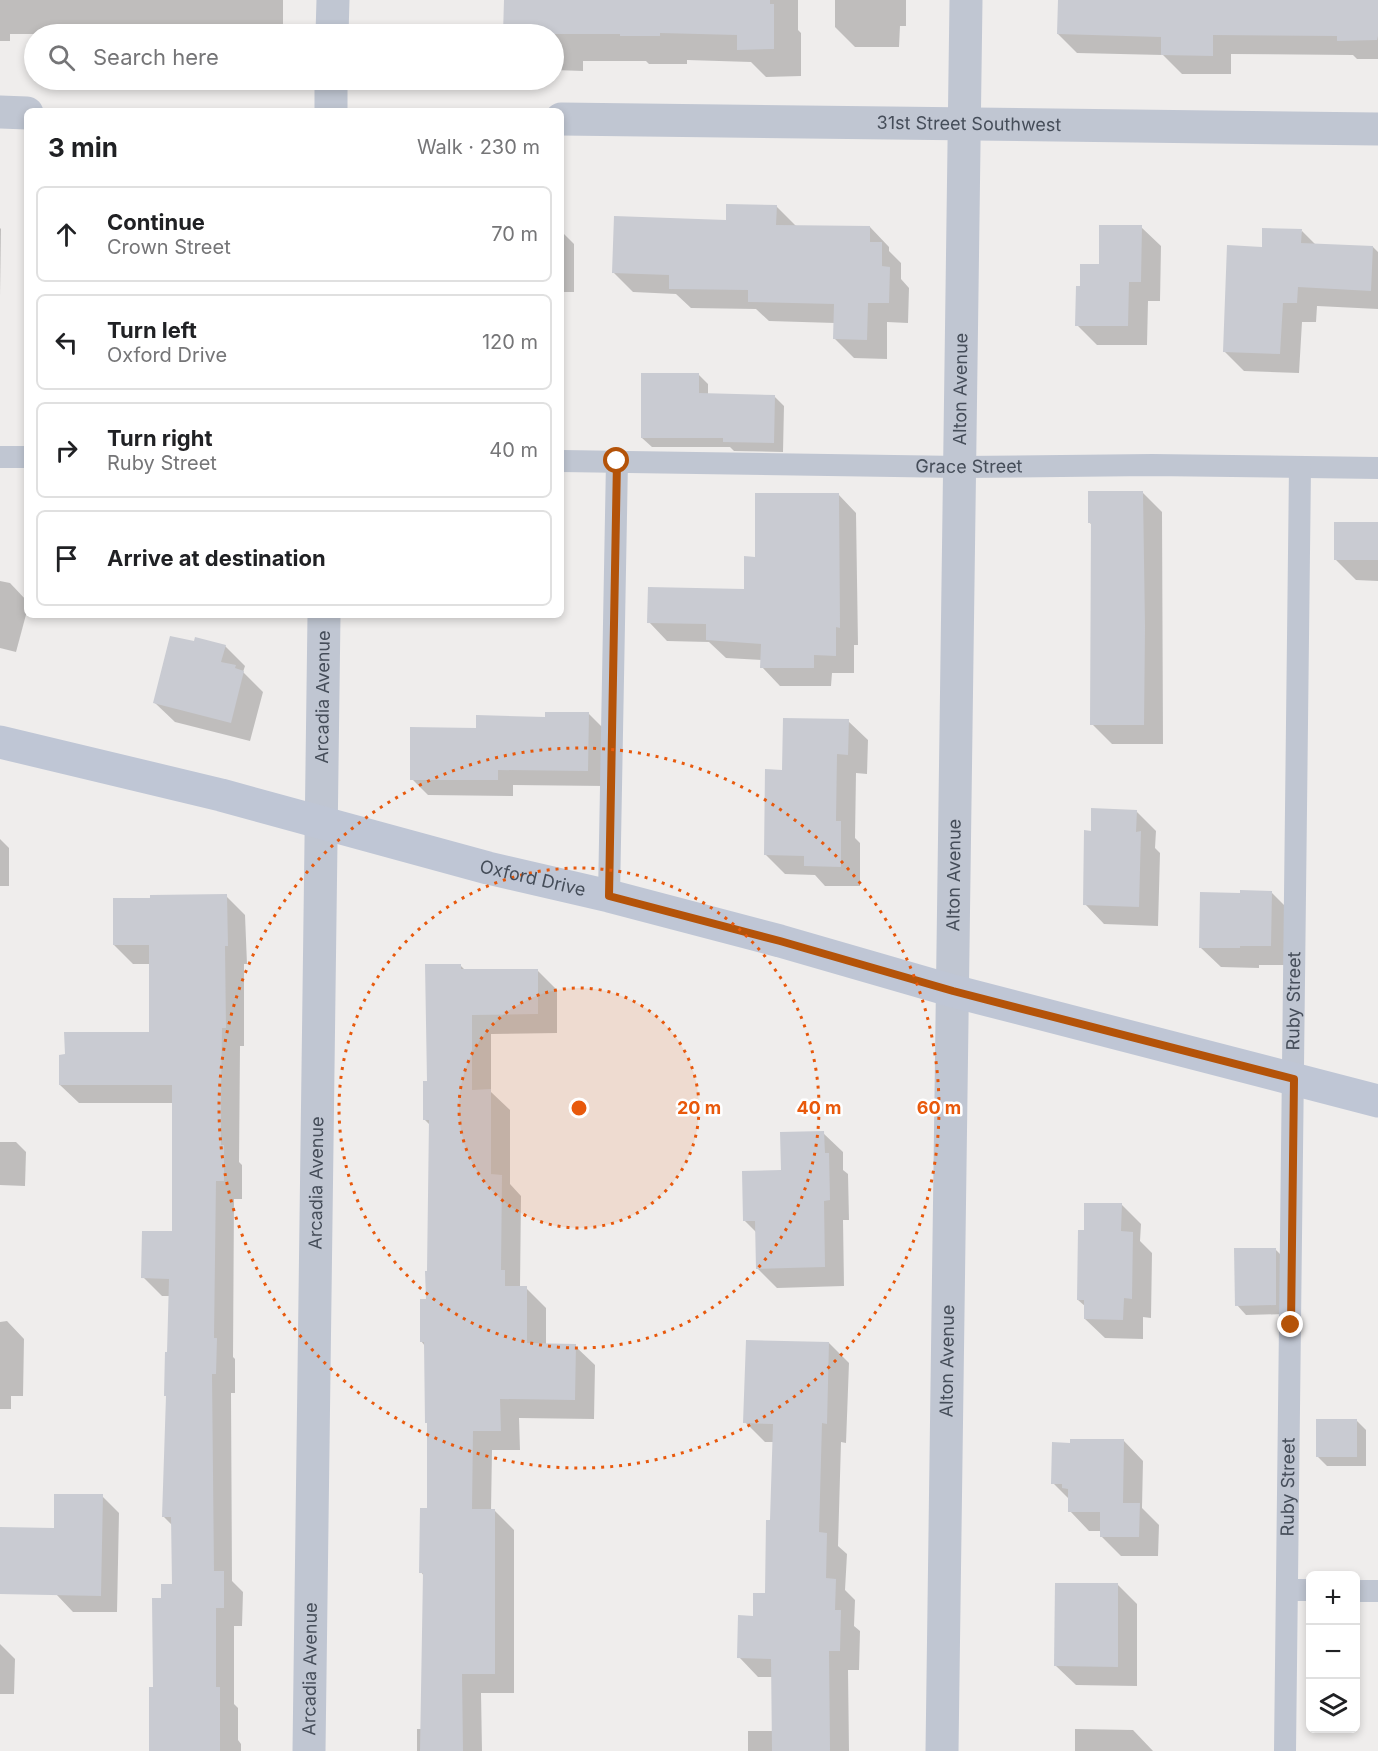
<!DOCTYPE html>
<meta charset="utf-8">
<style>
:root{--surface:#fff;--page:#f2f2f2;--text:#202124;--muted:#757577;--line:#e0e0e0}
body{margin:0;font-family:Inter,sans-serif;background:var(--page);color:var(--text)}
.controls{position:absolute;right:18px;bottom:18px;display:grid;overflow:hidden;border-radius:9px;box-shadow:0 3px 9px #0003}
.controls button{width:54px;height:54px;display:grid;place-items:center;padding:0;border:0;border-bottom:2px solid var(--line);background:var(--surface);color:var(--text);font:30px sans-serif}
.stop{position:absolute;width:18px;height:18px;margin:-14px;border:4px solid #b45309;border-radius:50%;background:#fff}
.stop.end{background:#b45309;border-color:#fff;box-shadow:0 2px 6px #0008}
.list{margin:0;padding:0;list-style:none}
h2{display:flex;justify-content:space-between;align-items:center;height:78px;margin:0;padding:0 24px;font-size:26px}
h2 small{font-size:20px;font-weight:400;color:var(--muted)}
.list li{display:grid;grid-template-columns:39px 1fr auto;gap:18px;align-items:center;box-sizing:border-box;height:96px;margin:0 12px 12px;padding:0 12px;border:2px solid var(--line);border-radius:9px}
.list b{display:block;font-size:22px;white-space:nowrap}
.list p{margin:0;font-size:20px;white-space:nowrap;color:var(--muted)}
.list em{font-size:20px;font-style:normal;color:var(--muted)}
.icon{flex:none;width:33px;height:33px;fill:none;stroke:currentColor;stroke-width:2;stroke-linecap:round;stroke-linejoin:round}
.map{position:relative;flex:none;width:1378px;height:1751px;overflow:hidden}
.search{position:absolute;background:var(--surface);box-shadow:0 3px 9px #0003;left:24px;top:24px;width:540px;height:66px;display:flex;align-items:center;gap:15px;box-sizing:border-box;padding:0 21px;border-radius:33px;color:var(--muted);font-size:22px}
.panel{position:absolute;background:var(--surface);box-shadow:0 3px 9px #0003;left:24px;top:108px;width:540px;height:510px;border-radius:9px}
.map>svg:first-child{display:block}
.shadow{fill:#0003}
.building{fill:#c9cbd2}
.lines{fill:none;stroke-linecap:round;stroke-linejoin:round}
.service{stroke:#c0c6d2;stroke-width:22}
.minor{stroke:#c0c6d2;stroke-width:33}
.secondary{stroke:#bfc6d5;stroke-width:33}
.route{stroke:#b45309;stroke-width:8}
.ring{fill:none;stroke:#e8590c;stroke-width:3;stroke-dasharray:3 6}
.labels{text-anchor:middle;stroke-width:5;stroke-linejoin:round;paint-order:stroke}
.street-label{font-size:18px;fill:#454d59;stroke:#fff}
.centre{fill:#e8590c;stroke:#fff;stroke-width:3}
.ring-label{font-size:18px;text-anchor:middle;font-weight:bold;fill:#e8590c;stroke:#fff;stroke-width:5;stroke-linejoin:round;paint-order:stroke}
</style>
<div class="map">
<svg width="1378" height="1751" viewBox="0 0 1378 1751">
<rect width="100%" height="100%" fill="#efedec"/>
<g class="shadow">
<path d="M0,0H283V34H10V41H0Z"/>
<path d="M504,0H798V30L801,33V76L766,77L751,62L687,60V64H649L646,61H583V71L554,70V34H504Z"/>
<path d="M835,0H906V26H900L899,47H855L835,27Z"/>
<path d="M1059,0H1378V59H1357L1353,55L1231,54V74H1182L1163,55L1077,53L1058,34Z"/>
<path d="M776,206L796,226L870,227L889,247V251L901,263V279L909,288L908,323L887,322V359L854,358L835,339V323L769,321L756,309L691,308L676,294L633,292L614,273L727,221Z"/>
<path d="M1141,227L1161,246L1160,301H1148L1147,345H1097L1077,325L1081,287L1100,266Z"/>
<path d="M0,228L1,229L0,297Z"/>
<path d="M561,231L574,244V292H561Z"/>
<path d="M1302,231L1316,245L1373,247L1378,252V309L1317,306L1316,322H1302L1299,373L1244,371L1224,351Z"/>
<path d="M698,374L708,384V395L774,396L784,406L783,452L734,451L730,447H652L642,438Z"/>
<path d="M1142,492L1162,512L1163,744H1112L1092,724V525L1089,522Z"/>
<path d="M838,494L856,513L858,645H854V673H832L831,686H780L762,667V660L726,658L709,642L667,641L649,622L745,591L756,558Z"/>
<path d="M1378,523V581L1356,580L1335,559Z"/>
<path d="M0,581L10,583L27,601V611L16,652L0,648Z"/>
<path d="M195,643L225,646L245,666L243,672L263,692L250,741L175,722L155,703Z"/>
<path d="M588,713L604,729V786L513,785V796L428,795L412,779L478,729Z"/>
<path d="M848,721L868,740L867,774L856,773L855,838L860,843V886H825L815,875L785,874L766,855L784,771Z"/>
<path d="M1136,811L1156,831L1155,848L1160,853L1158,926L1104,924L1085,904L1092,832Z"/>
<path d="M0,839L9,848V886H0Z"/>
<path d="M1271,892L1291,912L1290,965H1259V968L1221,967L1201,948L1242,894Z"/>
<path d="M226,896L245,915L247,964H244V1046H240L239,1162L242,1165V1199H234L233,1357L235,1359V1393H231L232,1581L243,1592L242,1626H234V1704L238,1708V1740L241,1744V1751H150L162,1599L174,1585L173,1526L164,1517L170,1296H162L143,1277L173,1233V1103H79L60,1085L150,1033V964H133L114,945Z"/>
<path d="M460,965L465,970H537L557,990V1033L491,1034V1092L510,1110V1184L521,1196L520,1287L526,1288L546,1308V1345L575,1346L595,1365L594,1419L519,1418L520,1450H492L491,1511H495L514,1530V1693H481L482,1751H417V1729H422L424,1576L421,1572L429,1510V1425L426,1422L425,1346L421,1341L427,1300L428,1272L430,1125L424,1119L428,1083Z"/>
<path d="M823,1133L843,1152V1170L848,1174L849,1220H843L844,1286L777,1288L757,1268L756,1232L744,1220L783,1172Z"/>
<path d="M0,1142H16L26,1152L25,1186L0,1185Z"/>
<path d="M1121,1204L1141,1224L1140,1241L1152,1253L1151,1318L1143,1317V1339L1105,1338L1085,1319L1086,1307L1078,1300L1085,1232Z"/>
<path d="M1275,1249L1285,1259V1314L1246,1315L1237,1305Z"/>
<path d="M7,1321L24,1339L23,1396H11V1409H0V1322Z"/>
<path d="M829,1343L849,1363L846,1443L841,1442L838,1546L847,1554L845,1590L855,1600L854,1626L860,1631L859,1670H848L849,1751H748V1731H773V1677H758L739,1657L755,1617L766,1595L772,1522L774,1442H765L745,1422Z"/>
<path d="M1357,1421L1366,1430V1466H1327L1318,1457Z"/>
<path d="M1124,1441L1143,1461L1142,1508L1159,1525L1158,1556H1121L1101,1536L1102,1531H1089L1070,1511V1500L1053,1483Z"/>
<path d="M102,1496L119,1513L117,1612H73L56,1594L0,1585V1528L55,1529Z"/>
<path d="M1118,1585L1137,1604V1686L1076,1685L1056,1666Z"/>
<path d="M0,1644L15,1659L14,1694H0Z"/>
<path d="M1075,1729L1133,1730L1153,1751H1075Z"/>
</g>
<g class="building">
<path d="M504,0H770V4H774V49L737,50V35L660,33V36H620V34H503Z"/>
<path d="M1058,0H1378V36L1377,40L1337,41V36L1213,35V56L1161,55V37L1057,34Z"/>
<path d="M726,204L777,205L776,225L870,226V242H882V266L890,267L889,303H868L867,340L833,339L834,304L748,302V290L669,289V275L612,273L614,216L726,220Z"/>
<path d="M1099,225H1142L1141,282H1129L1128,326H1075L1076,286H1080V264H1099Z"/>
<path d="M1262,228L1302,229L1301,243L1373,246L1371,291L1298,287L1297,303H1283L1280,354L1223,352L1227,245L1262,247Z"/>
<path d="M641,373H699V393L775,395L774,443L723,442V438H641Z"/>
<path d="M1088,491H1143L1145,628L1144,725H1090L1091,523H1088Z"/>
<path d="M755,493H839L840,628L836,627V656L814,655V668H760L761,644L706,640V624L647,623L648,587L744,589V556L755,557Z"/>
<rect x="1334" y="522" width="44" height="38"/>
<path d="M170,636L194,641L195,637L226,645L221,662L236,665L235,668L244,671L231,723L153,703Z"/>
<path d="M545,712H589L588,771L498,770V780H410V727L476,728V715L545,717Z"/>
<path d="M783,718L849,719L848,755L837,754L836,821H841V867L804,866V856L764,855L765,769L782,770Z"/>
<path d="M1091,808L1137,810L1136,832L1141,831L1139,907L1083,905L1084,830L1091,831Z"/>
<path d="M1240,890L1272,891L1271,946H1240V948H1199L1200,892L1240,893Z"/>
<path d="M227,894L228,946H225L226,1028H222L221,1097V1145H224V1181H216L214,1338H217L216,1374H212L214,1571H224V1608H216V1687H220V1751H149V1687H153L152,1598H161V1584H172L171,1517H162L166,1396H164L165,1352H167L169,1279L141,1278L142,1231H172V1085H59V1055L65,1054L64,1032H149V945H113V898H150V895Z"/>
<path d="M425,964H461V969H538V1014L472,1015V1090L491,1089V1174L502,1175L501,1270H505V1286H527V1343L576,1344L575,1400L500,1399L501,1431H473L472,1509H495V1674H462L463,1751H420L423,1573H419L420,1508H427V1423H425L424,1342H420V1299H426L425,1271H427L429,1120H423V1081H427Z"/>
<path d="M824,1131L825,1153H829L830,1200L824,1201L825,1267L756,1269L755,1221H743L742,1171L781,1170L780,1132Z"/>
<path d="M1084,1203H1122L1121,1231L1133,1232L1132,1299L1124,1298L1123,1320L1084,1319V1300H1077L1078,1230H1084Z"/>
<path d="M1234,1248H1276V1305L1235,1306Z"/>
<path d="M746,1340L829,1342L827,1424L822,1423L819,1532L827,1533L826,1578L836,1579L835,1610H841L840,1651H829L830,1751H772L771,1659L737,1658L738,1615L753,1616V1593H765L766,1520H770L773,1424L743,1423Z"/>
<rect x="1316" y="1419" width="41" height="38"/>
<path d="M1070,1439H1124L1123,1503H1140L1139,1537H1100V1512H1068V1489L1062,1488V1484H1051L1052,1442L1070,1443Z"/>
<path d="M54,1494H103L101,1596L0,1594V1527L54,1528Z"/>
<path d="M1055,1583H1118V1667L1054,1666Z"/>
</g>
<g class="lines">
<g class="service">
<path d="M0,457H27"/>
<path id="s1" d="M561,461L960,467L1152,465L1378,468"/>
<path d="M609,896L617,461"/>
<path d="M1287,1590H1310"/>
<path d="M1356,1591H1378"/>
<path id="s2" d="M1285,1751L1300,467"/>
</g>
<g class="minor">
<path d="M332,34L333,0"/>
<path d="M331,111V80"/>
<path d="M0,112L27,113"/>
<path id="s3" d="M561,119L1378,129"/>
<path id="s4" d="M309,1751L324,615"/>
<path id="s5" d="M942,1751L966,0"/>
</g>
<path class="secondary" id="s6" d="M0,742L221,795L488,868L609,896L780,941L953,991L1378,1101"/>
</g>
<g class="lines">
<path class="route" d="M617,461L609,896L780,941L953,991L1294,1079L1291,1325"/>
</g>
<circle cx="579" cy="1108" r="120" fill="#e8590c" fill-opacity=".12"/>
<g class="ring">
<circle cx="579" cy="1108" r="120"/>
<circle cx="579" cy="1108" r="240"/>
<circle cx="579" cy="1108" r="360"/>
</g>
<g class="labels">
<g class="street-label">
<text dy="6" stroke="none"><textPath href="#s3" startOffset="408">31st Street Southwest</textPath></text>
<text dy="6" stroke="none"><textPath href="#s5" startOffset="1362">Alton Avenue</textPath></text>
<text dy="6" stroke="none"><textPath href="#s1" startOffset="408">Grace Street</textPath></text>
<text dy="6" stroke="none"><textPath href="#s4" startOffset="1054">Arcadia Avenue</textPath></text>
<text dy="6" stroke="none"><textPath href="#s5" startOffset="876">Alton Avenue</textPath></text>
<text dy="6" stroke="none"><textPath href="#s6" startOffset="550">Oxford Drive</textPath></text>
<text dy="6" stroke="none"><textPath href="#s2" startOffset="750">Ruby Street</textPath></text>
<text dy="6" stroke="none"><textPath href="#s4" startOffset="568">Arcadia Avenue</textPath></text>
<text dy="6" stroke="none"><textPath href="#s5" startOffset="390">Alton Avenue</textPath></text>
<text dy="6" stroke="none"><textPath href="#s2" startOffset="264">Ruby Street</textPath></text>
<text dy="6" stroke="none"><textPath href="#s4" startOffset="82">Arcadia Avenue</textPath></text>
</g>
</g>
<circle cx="579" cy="1108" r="9" class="centre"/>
<g class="ring-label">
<text x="699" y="1114">20 m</text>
<text x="819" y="1114">40 m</text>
<text x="939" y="1114">60 m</text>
</g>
</svg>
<div class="controls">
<button>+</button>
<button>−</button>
<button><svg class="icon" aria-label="layers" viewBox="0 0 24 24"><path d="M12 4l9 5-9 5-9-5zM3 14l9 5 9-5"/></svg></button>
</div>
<div class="stop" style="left:617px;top:461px"></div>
<div class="stop end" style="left:1291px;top:1325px"></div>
<div class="search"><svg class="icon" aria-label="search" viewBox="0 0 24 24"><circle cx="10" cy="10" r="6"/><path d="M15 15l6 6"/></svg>Search here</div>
<section class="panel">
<h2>3 min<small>Walk · 230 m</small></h2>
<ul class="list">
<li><svg class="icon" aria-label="ahead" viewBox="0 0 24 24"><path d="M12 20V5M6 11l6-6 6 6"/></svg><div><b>Continue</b><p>Crown Street</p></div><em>70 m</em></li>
<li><svg class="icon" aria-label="left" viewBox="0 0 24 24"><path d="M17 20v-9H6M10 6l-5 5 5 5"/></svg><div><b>Turn left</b><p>Oxford Drive</p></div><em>120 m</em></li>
<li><svg class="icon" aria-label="right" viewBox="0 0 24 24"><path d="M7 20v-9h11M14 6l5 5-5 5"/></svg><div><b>Turn right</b><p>Ruby Street</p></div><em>40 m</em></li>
<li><svg class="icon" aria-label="arrive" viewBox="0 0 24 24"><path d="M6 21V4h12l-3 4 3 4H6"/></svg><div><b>Arrive at destination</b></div></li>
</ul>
</section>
</div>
